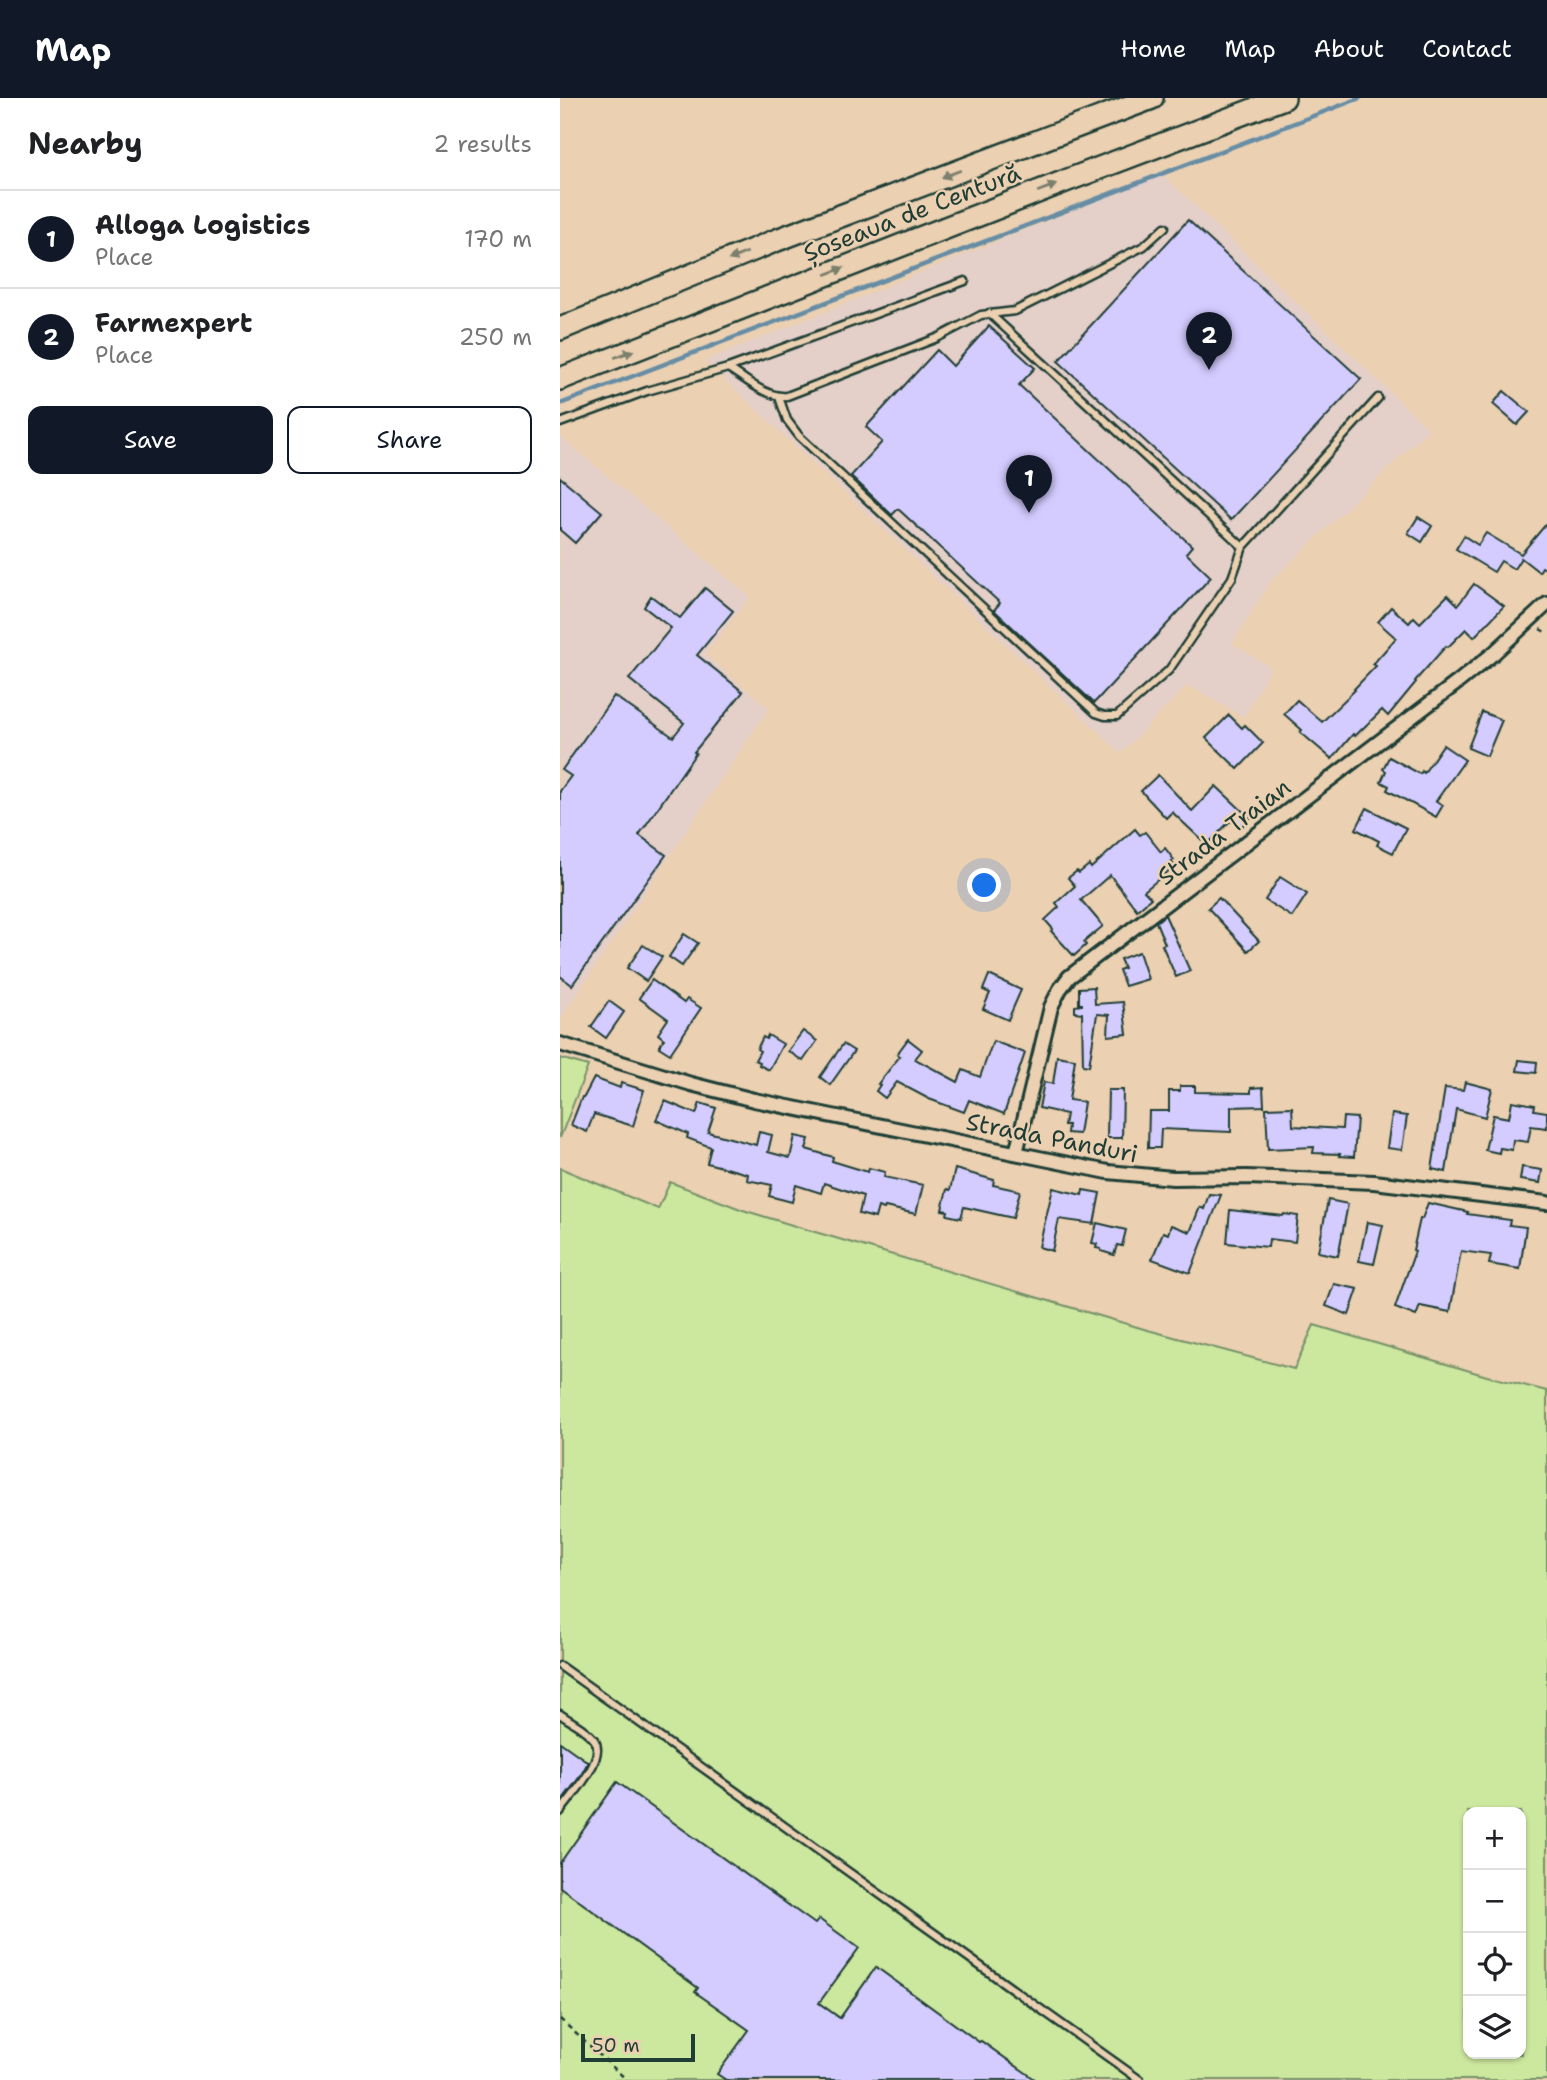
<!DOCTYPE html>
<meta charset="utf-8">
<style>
:root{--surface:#fff;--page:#f6f6f6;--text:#202124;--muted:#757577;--line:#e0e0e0;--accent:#111827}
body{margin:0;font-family:"Shantell Sans",sans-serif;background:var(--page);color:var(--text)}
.controls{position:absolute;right:21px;bottom:21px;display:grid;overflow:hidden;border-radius:14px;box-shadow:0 2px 5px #0004}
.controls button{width:63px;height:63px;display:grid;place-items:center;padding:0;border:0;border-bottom:2px solid var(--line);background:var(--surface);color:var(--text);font:35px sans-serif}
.scale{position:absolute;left:21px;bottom:18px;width:114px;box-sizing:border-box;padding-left:7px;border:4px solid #1f3d34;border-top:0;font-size:19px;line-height:24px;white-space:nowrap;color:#1f3d34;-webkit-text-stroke:5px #ebd0b2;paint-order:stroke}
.you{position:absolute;left:425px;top:788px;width:24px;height:24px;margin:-18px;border:5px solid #fff;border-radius:50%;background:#1a73e8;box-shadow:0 0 0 10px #1a73e833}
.badge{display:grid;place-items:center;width:46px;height:46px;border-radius:50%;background:var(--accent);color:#fff;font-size:23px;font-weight:700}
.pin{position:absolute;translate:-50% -58px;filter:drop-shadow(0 2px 4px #0008)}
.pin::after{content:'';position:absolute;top:37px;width:24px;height:21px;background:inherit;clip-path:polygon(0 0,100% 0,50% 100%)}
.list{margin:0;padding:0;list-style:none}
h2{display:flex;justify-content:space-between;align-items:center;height:91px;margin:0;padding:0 28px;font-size:30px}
h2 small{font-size:23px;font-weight:400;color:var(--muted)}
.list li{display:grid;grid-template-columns:46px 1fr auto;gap:21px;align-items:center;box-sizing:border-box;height:98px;padding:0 28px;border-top:2px solid var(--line)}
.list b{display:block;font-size:26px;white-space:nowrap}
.list p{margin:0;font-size:23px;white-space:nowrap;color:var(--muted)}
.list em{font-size:23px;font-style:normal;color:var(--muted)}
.actions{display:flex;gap:14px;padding:21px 28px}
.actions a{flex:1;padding:16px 0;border:2px solid var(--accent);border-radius:14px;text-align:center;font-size:24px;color:var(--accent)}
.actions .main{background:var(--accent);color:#fff}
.icon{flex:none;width:38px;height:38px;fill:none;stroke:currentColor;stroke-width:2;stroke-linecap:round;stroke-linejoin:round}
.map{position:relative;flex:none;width:987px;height:1982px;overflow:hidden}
header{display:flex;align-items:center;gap:42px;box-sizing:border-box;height:98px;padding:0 35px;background:var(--accent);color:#fff}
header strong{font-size:33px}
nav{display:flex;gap:38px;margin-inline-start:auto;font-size:24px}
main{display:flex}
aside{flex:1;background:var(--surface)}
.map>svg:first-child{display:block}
.built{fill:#e4cfc9}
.green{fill:#cce79e;stroke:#769269;stroke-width:2;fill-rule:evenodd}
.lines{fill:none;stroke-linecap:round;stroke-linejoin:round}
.stream{stroke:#668da5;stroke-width:4.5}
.building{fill:#d4ccff;stroke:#1f3d34;stroke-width:2}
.lane-casing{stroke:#1f3d34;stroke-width:11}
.street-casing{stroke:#1f3d34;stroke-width:18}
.primary-casing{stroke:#1f3d34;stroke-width:26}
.path{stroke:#1f3d34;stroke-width:2.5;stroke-dasharray:5 5;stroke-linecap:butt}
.lane{stroke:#ebd0b2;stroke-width:6}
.street{stroke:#ebd0b2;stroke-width:12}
.primary{stroke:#ebd0b2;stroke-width:21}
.oneway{fill:#7b7f6d}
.labels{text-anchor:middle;stroke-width:5;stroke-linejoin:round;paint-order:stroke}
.street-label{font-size:24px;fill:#1f3d34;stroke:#ebd0b2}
</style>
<header>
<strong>Map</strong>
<nav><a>Home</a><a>Map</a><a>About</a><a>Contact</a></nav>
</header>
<main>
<aside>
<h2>Nearby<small>2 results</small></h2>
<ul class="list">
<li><span class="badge">1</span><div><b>Alloga Logistics</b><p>Place</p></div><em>170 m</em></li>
<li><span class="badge">2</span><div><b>Farmexpert</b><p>Place</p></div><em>250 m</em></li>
</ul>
<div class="actions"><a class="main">Save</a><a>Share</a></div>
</aside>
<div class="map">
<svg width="987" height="1982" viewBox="0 0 987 1982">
<rect width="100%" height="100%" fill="#ebd0b2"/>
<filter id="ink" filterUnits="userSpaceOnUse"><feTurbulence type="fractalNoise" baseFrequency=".0143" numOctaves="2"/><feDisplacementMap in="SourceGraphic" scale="14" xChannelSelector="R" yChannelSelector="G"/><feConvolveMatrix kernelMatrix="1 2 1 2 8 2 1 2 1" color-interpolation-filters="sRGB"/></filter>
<g filter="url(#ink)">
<g class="built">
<path d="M602,76L869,331L711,483L672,546L711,569L684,619L628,587L561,655L145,263Z"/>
<path d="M0,338L190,499L145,557L209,610L0,921Z"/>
</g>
<g class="green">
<path d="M0,960L28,968L0,1040Z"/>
<path d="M0,1070L98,1111L110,1084L183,1112L245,1131L584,1231L734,1271L754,1227L927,1278L987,1293V1982H0ZM908,1714H961V1956H908Z"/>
</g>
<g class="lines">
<path class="stream" d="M0,306L800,0"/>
</g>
<g class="building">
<path d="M628,122L801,281L671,422L498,263Z"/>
<path d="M429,228L475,270L459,287L632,448L626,455L651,479L534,605L434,512L440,505L338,411L332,417L291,378L322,344L306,329L377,252L393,268Z"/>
<path d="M944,293L969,314L957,327L933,306Z"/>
<path d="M0,379L42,414L15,445L0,432Z"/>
<path d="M858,419L872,428L862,444L848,435Z"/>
<path d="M987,425V472L982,469L979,474L961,460L954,471L941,463L934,474L896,451L904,438L918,447L926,435L961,456Z"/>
<path d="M914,486L944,508L914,539L906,531L888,549L886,548L855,583L856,584L828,618L822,612L795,638L793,636L772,661L740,634L742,632L724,616L737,602L762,624L795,592L794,591L816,568L813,566L836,540L818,524L831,509L849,525L854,519L860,525L888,497L898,507Z"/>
<path d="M145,490L173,513L137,557L183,594L134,654L136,655L79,737L106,757L12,887L0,878V693L11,678L2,672L54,598L113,639L124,625L69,581L111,530L84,509L91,498L120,520Z"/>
<path d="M922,614L942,622L927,658L908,650Z"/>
<path d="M669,617L682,630L685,627L703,645L678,671L646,640Z"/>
<path d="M883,647L905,662L876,703L883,707L876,719L827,692L829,688L821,684L826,673L823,671L829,659L860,676L862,673L864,675Z"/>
<path d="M598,677L632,713L656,688L690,720L681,729L675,722L672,724L670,723L647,747L612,714L606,720L581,693Z"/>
<path d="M807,710L846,730L833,755L817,747L819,743L796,731Z"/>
<path d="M575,731L580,737L585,734L601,754L605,750L614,762L611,764L615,768L584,793L591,800L577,812L550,777L521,802L543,828L524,844L526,847L514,858L491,833L493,831L485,822L499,809L496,805L515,788L508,780L517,773L519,775L529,767L531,770Z"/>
<path d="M720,779L747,796L732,819L705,802Z"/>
<path d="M659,800L699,843L688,853L648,810Z"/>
<path d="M605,817L630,873L616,879L602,847L605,846L596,824Z"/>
<path d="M124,836L138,845L122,868L109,859Z"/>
<path d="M83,847L102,859L86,883L67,870Z"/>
<path d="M579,854L588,881L565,888L559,872L564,870L560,861Z"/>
<path d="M429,877L461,892L448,922L423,911L430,895L423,892Z"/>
<path d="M92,882L124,905L127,901L141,910L110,956L99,949L104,941L98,936L108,921L79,900Z"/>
<path d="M534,889L535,906L563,904L567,936L548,938L549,917L537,916L529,968L523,967L522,915L515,914V908L522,907V906H519V890Z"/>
<path d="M49,903L64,914L46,940L31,929Z"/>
<path d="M243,933L257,943L243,963L228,953Z"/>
<path d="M208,937L223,946L209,972L199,967L200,964L195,962L200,953L197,951L203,939L206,941Z"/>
<path d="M348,941L362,952L355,961L398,984L403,972L420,979L433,943L465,955L444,1016L409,1002L404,1014L369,1001L337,984L325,1000L316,993L320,987L318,986L340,958L337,956Z"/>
<path d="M283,946L294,953L270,987L260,979Z"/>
<path d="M497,958L515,961L509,1002L524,1004L519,1036L507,1035L508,1027H504L506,1016L479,1010L484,984L493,986Z"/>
<path d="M959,962L977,964L976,975L957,973Z"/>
<path d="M34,980L60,990L61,985L84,992L73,1028L34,1016L27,1034L11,1027L22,999H24Z"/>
<path d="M905,984L932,991L925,1019L896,1011L886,1074L872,1071L885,990L903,992Z"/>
<path d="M620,988H635V994L691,995V990L703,989L704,1008L671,1009V1034L601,1031L600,1050H588L589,1013H609V993H620Z"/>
<path d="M548,992H563L562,1040H547Z"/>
<path d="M105,1003L136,1016L140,1005L156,1010L148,1034L196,1047L199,1034L212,1037L208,1054L230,1060L235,1038L249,1041L246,1051L273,1059L272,1063L308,1074L309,1070L325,1074L324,1079L363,1087L356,1116L325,1109L324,1111L318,1109L315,1120L299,1116L303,1098L264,1085L261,1095L236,1087L232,1104L209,1098L212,1087L187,1082L188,1076L147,1065L151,1049L127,1040L128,1036L96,1022Z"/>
<path d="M952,1003L975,1007L974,1012L987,1014V1030L971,1028L968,1044L953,1042L952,1052L940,1050L939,1055L925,1052L933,1017L949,1020Z"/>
<path d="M732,1009L733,1028L782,1031L783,1019L797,1020L794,1059L779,1058L780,1056L753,1055L754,1049L708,1051L706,1010Z"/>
<path d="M832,1016L847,1018L842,1052L827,1050Z"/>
<path d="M962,1069L982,1072L980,1085L960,1082Z"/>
<path d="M395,1071L434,1082L433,1087L460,1093L453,1120L404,1109L401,1120L387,1117L388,1113L382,1112L387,1091L390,1092Z"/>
<path d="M493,1090L522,1097L523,1092L540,1095L534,1126L499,1121L492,1153L479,1149Z"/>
<path d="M649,1096L661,1097L630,1175L592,1161L603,1134L608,1136L611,1127L630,1134L640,1109L644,1111Z"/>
<path d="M768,1102L788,1106L778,1158L758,1154Z"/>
<path d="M868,1105L908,1114L907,1116L950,1122L949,1127L966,1129L960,1171L929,1166L931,1157L901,1153L890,1214L860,1208L856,1218L835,1210L855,1153L853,1152L860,1121H862Z"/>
<path d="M670,1112L723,1118L724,1116L738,1118L735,1144L709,1141L708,1149L667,1145Z"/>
<path d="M807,1124L823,1127L814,1166L799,1163Z"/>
<path d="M537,1125L566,1132L562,1148L557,1147L554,1157L541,1153V1151L536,1150L537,1146L532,1145Z"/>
<path d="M774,1186L798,1191L789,1217L766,1208Z"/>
<path d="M0,1644L28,1664L21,1677L0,1705Z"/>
<path d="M57,1684L255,1826L259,1821L299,1850L259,1905L280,1920L316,1869L419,1944L421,1943L476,1982H166L157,1976L189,1932L135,1894L138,1890L0,1789V1765Z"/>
</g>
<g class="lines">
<defs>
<g id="lane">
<path d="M429,215L683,449"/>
<path d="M168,270L405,183"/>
<path d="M219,299L227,322L239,338L536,615L545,618H557L609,572L672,480L683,449L818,300"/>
<path d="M0,325L87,293L168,270C186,281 206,300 227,298L377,240L421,217L455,213L584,148L605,129"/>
<path d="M0,1568L580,1982"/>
<path d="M0,1616C11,1624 28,1632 35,1643C46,1661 11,1699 0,1714"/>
</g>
<g id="street">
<path d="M0,946L131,986L194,1002L548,1074L613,1080L687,1079L814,1084L987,1105"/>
<path d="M456,1055L491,909L500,891L509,879L898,584L934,555L987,506"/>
</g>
<g id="primary">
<path d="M0,231L217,142L592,0"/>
<path d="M0,281L508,82L724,0"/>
</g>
</defs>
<use href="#lane" class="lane-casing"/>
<use href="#street" class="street-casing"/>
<use href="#primary" class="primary-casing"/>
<g class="path">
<path d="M980,531L987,535"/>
<path d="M0,1921L67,1982"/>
</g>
<use href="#lane" class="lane"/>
<use href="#street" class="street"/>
<use href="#primary" class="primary"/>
</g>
<defs><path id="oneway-solid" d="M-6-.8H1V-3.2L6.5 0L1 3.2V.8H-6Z" transform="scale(1.75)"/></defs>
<g class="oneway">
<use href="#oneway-solid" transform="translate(391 76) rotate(159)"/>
<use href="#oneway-solid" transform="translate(487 90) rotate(-21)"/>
<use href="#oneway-solid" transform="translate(178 158) rotate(158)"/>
<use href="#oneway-solid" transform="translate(275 173) rotate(-21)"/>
<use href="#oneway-solid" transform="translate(64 256) rotate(-21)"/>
</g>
</g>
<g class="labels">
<g class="street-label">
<text transform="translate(352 115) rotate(-21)" y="8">Șoseaua de Centură</text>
<text transform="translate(664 734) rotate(-37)" y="8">Strada Traian</text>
<text transform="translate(492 1040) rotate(11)" y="8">Strada Panduri</text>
</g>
</g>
</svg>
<div class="controls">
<button>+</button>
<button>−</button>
<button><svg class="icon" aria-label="locate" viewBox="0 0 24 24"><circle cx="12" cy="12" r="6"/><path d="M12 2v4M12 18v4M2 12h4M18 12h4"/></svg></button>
<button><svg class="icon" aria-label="layers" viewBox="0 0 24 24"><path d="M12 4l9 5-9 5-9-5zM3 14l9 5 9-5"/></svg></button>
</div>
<div class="scale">50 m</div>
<div class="you"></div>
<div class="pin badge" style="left:469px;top:415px">1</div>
<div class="pin badge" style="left:649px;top:272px">2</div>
</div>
</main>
